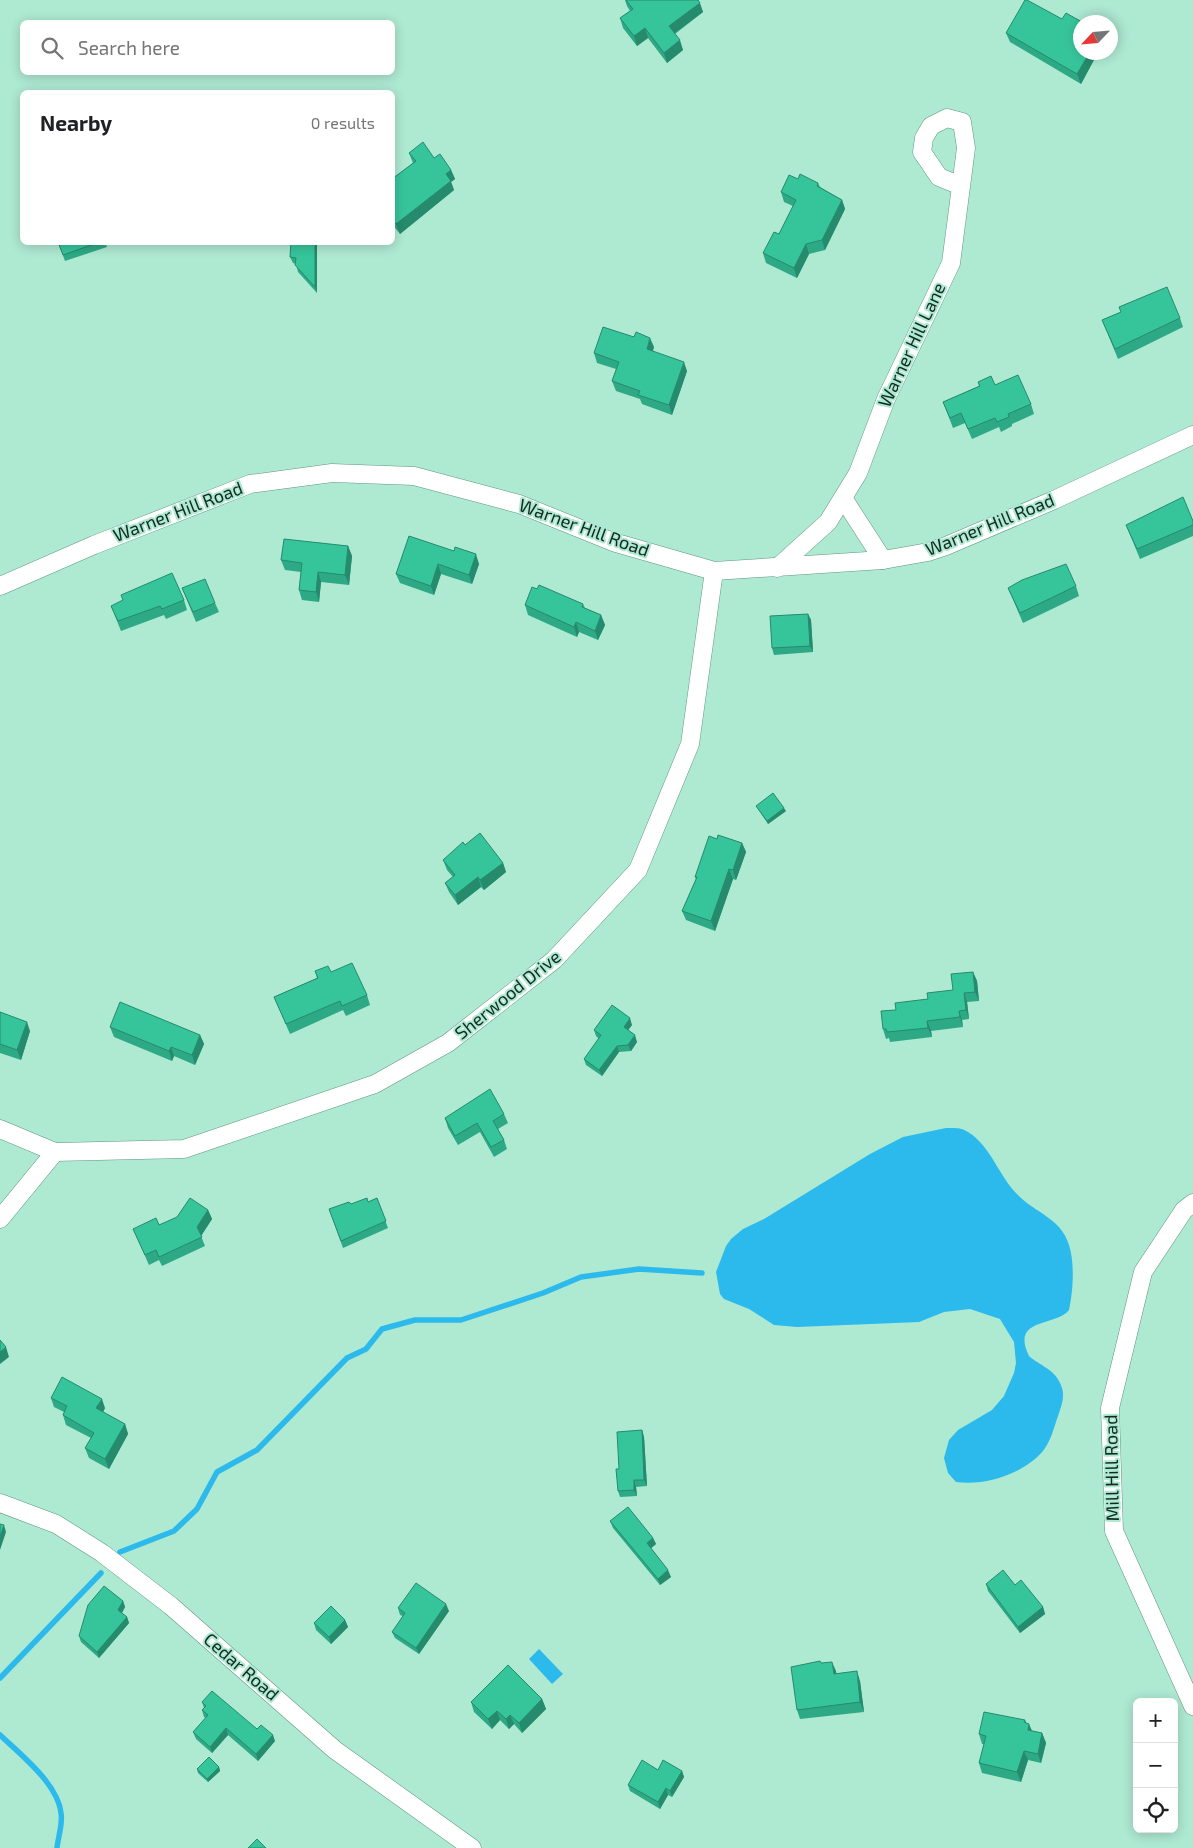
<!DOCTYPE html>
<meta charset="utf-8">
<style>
:root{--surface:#fff;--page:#f2f2f2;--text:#202124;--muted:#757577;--line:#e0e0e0}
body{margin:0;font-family:"Exo 2",sans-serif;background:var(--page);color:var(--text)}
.controls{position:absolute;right:15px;bottom:15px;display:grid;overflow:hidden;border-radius:8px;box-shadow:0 2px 12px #0003}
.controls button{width:45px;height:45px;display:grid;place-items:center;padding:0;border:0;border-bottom:1px solid var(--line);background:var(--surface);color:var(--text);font:25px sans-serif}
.compass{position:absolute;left:1073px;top:15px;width:45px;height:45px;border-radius:50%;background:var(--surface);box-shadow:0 2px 12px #0003;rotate:244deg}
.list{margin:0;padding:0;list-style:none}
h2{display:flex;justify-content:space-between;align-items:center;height:65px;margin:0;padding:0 20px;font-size:21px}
h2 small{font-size:16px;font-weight:400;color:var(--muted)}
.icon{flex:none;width:28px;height:28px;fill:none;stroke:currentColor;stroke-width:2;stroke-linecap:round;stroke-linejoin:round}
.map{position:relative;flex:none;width:1193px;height:1848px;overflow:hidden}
.search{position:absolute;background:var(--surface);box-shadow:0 2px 12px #0003;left:20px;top:20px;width:375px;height:55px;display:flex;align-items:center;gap:12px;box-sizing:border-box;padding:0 18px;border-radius:8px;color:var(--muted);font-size:19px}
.panel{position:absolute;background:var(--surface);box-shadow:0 2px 12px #0003;left:20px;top:90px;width:375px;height:155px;border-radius:8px}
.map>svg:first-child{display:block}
.water{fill:#2cb9ec}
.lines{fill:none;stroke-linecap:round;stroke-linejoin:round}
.stream{stroke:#2cb9ec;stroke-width:5.5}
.minor-casing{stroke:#5e9782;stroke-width:19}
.minor{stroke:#fff;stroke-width:18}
.wall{fill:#2ea985}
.shaded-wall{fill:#268a6c}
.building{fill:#36c59b;stroke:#268a6c}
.labels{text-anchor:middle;stroke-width:4;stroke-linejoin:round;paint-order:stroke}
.street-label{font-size:18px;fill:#132a22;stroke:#aee9d2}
</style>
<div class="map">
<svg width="1193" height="1848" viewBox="0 0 1193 1848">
<rect width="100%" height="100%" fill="#aee9d2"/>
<g class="water">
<path d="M946,1128C954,1128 961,1127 968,1132C991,1146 999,1177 1018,1195C1035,1213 1061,1218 1069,1245C1075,1264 1073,1291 1069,1310C1056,1327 1010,1317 1029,1356C1039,1365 1054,1369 1060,1383C1066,1395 1062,1404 1058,1416C1054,1427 1051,1441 1043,1451C1023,1474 986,1486 956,1482L948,1473L944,1458L949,1440L958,1430L992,1410L1004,1396L1014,1373L1016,1363L1014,1342L1000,1319L970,1309L944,1312L919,1322L797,1327L774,1325L749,1309L724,1299L720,1294L716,1272L726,1246L731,1239L743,1229L764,1219L870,1154L903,1137Z"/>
<path d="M539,1649L563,1674L552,1684L529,1659Z"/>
</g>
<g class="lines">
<g class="stream">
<path d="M120,1552L174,1531L197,1509L217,1472L257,1450L347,1358L366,1349L382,1329L415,1320H461L543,1293L581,1277L639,1269L702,1273"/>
<path d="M0,1678L101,1573"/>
<path d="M0,1735C20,1754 58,1784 61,1813C63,1824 58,1837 57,1848"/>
</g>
<defs>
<g id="minor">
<path d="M843,498L883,560"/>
<path d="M777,568L828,522L858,473L886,399L951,263L966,148L962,122L947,118L931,126L924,138L922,152L939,177L961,186"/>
<path d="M0,586L94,545L250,484L332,473L414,476L519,504L613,542L714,571L883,560L928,552L946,546L1054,500L1193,435"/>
<path d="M0,1129L55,1152L184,1149L375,1084L448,1043L554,960L638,870L690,744L714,571"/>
<path d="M1193,1203L1184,1210L1143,1272L1110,1408L1114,1531L1193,1706"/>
<path d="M0,1219L55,1152"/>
<path d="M0,1503L56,1524L102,1553L171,1606L335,1750L472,1848"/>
</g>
</defs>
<use href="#minor" class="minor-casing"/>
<use href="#minor" class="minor"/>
</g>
<g class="wall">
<path d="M625,0H698L703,12L675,34L683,50L667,63L648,38L637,46L623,28L620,18L630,11L627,6Z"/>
<path d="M1006,33L1080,52L1095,58L1081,84L1010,42Z"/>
<path d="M409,153L434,158L451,170L455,179L451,182L454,190L400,234L392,224V179L413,163Z"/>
<path d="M798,179L818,183L820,187L842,200L845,209L825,250L809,254L797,278L766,263L763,253L779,234L793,206L784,202L781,192Z"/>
<path d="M58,242H105L107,247L65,261Z"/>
<path d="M315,242H316L317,245V293L298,272L296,264L293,263L290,257Z"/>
<path d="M1121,312L1180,318L1183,327L1118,359L1102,320Z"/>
<path d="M654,347L653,351L687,371L672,415L642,404L640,399L616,391L612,381L616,369L597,363L594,353Z"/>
<path d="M978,382L995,385L1031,404L1034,414L1012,424V426L1001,432L999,427L972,439L965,423L953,428L943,402L979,386Z"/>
<path d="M1193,521V536L1140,559L1126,525Z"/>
<path d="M409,536L479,564L472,584L441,574L434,595L400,583L396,574Z"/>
<path d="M348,546L352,556L349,585L321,582L319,602L302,600L299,590L301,572L285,570L281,560Z"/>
<path d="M1076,586L1079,596L1023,623L1008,588Z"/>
<path d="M182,588L215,603L219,612L196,622Z"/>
<path d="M537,589L583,604L585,608L601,615L605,625L598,640L579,632L577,637L528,615L525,605Z"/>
<path d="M184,600L187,610L166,619L164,615L121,631L111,606Z"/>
<path d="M808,614L811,620L813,652L774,655L772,648Z"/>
<path d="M756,806L786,811L768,824Z"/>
<path d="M717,839L742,843L746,852L736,880L733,879L715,931L686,920L682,911L696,879L695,877Z"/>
<path d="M465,845L503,863L506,872L484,890L481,887L458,905L449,892L445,883L453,877L447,870L443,860Z"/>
<path d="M315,971L331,972L367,995L370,1005L346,1016L343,1010L290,1034L274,997L317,978Z"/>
<path d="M973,972L977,981L979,1001L967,1002L969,1019L962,1020L963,1027L931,1031L932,1037L890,1042L889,1038L886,1039L883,1029L928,999L953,990Z"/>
<path d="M0,1012L30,1031L21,1060L0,1053Z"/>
<path d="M632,1025L628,1030L637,1042L631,1051L619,1052L602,1076L586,1065L584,1059L599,1039L596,1036L594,1030Z"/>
<path d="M110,1027L200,1035L204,1044L195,1065L174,1056L172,1061L114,1037Z"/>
<path d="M504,1114L508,1123L498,1129L504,1140L507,1149L494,1157L480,1132L458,1145L448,1128L445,1118Z"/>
<path d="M377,1198L388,1228L343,1248L329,1209L368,1202Z"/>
<path d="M208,1210L212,1219L201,1236L205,1246L162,1266L159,1260L149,1265L133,1229L159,1225Z"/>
<path d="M51,1398L105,1408L103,1412L125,1424L128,1434L109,1469L89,1458L85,1448L91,1438L66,1425L63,1415L64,1412L54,1407Z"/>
<path d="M642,1430L644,1437L647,1486L636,1487L637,1496L620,1497L618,1491L619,1469Z"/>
<path d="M610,1521L653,1538L656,1544L651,1548L671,1577L660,1585L613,1528Z"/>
<path d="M986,1584L1015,1585L1043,1607L1045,1614L1020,1633L988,1591Z"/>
<path d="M123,1601L125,1607L122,1613L127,1617L129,1623L99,1658L81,1642L79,1636Z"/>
<path d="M398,1608L449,1611L419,1654L395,1638L392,1632L403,1616L400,1615Z"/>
<path d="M345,1620L348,1627L331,1644L316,1630L314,1623Z"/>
<path d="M821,1663L836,1671V1674L860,1681L864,1712L800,1719L797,1710Z"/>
<path d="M542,1699L546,1709L522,1733L514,1724L509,1729L500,1720L492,1729L474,1712L471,1702Z"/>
<path d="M202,1702L257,1729L275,1741L258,1761L228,1735L212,1753L196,1739L193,1732L206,1718L204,1717L202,1710L204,1708Z"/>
<path d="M1025,1720L1026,1723L1032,1731L1042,1733L1046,1743L1041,1763L1028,1760L1021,1782L982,1773L979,1763L984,1744H982L979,1734Z"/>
<path d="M219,1767L220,1771L208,1782L198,1773L197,1769Z"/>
<path d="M682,1771L684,1777L672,1797L668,1795L660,1809L630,1791L628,1785Z"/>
</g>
<g class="shaded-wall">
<path d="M700,3L703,12L672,35L669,26Z"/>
<path d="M645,28L648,38L637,46L634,36Z"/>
<path d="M1080,28V43L1075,38Z"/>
<path d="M680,40L683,50L667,63L664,53Z"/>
<path d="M1090,52H1094L1095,58L1081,84L1077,74Z"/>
<path d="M451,170L455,179L451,182L454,190L400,234L396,224L446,174Z"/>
<path d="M842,200L845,209L825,250L822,240Z"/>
<path d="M315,242H316L317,245V293L315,287Z"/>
<path d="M806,244L809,254L797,278L794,268Z"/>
<path d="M650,338L654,347L650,358L647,349Z"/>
<path d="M684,362L687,371L672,415L669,405Z"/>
<path d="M348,546L352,556L349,585L345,575Z"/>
<path d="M476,554L479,564L472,584L469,575Z"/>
<path d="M438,564L441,574L434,595L431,586Z"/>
<path d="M318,572L321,582L319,602L316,592Z"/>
<path d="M808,614L811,620L813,652L810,646Z"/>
<path d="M601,615L605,625L598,640L595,631Z"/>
<path d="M576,622L579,632L577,637L574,627Z"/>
<path d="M784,808L786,811L768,824L767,821Z"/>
<path d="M742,843L746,852L736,880L733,870Z"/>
<path d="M503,863L506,872L484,890L480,880Z"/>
<path d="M729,869L733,879L715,931L711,921Z"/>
<path d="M478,877L481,887L458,905L455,895Z"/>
<path d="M973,972L977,981L979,1001L975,992Z"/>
<path d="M964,993L967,1002L969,1019L966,1010Z"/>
<path d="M959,1011L962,1020L963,1027L960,1017Z"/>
<path d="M630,1018L632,1025L626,1033L624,1027Z"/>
<path d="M927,1021L931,1031L932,1037L928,1028Z"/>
<path d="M27,1022L30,1031L21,1060L17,1050Z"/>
<path d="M200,1035L204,1044L195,1065L192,1055Z"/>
<path d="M635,1035L637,1042L631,1051L628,1045Z"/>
<path d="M617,1046L619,1052L602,1076L599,1070Z"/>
<path d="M171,1047L174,1056L172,1061L169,1051Z"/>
<path d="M208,1210L212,1219L201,1236L197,1227Z"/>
<path d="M6,1347L9,1357L0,1364V1352Z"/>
<path d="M102,1399L105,1408L100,1418L96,1408Z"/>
<path d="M125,1424L128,1434L109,1469L105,1459Z"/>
<path d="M642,1430L644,1437L647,1486L644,1480Z"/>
<path d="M634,1480L636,1487L637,1496L634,1490Z"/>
<path d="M4,1525L6,1532L0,1550V1537Z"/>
<path d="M653,1538L656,1544L649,1550L647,1543Z"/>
<path d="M668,1570L671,1577L660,1585L658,1579Z"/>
<path d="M123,1601L125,1607L120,1616L118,1610Z"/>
<path d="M446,1604L449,1611L419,1654L416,1648Z"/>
<path d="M1043,1607L1045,1614L1020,1633L1018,1627Z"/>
<path d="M127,1617L129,1623L99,1658L97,1652Z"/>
<path d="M345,1620L348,1627L331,1644L329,1637Z"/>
<path d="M832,1662L836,1671L838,1684L834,1674Z"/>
<path d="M857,1671L860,1681L864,1712L860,1702Z"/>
<path d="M542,1699L546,1709L522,1733L519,1723Z"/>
<path d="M497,1711L500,1720L492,1729L488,1719Z"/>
<path d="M510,1715L514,1724L509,1729L506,1719Z"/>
<path d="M1025,1720L1028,1729L1029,1724L1033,1733L1031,1740L1024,1722Z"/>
<path d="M226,1728L228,1735L212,1753L210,1747Z"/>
<path d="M1042,1733L1046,1743L1041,1763L1038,1754Z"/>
<path d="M273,1735L275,1741L258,1761L256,1754Z"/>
<path d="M1024,1751L1028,1760L1021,1782L1017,1772Z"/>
<path d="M219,1767L220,1771L208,1782L207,1779Z"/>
<path d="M682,1771L684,1777L672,1797L670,1791Z"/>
<path d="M666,1788L668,1795L660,1809L658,1802Z"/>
</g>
<g class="building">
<path d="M626,0H698L700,3L669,26L680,40L664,53L645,28L634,36L620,18L633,9Z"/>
<path d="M1025,0H1027L1062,19L1066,13L1082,22H1080V28L1075,38L1080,42V52H1090L1077,74L1006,33Z"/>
<path d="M423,142L434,158L440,154L451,170L446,174L451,181L396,224L392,219V179L416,161L409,153Z"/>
<path d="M800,174L818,183L817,186L842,200L822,240L806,244L794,268L763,253L774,232L779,234L796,200L781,192L789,175L798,179Z"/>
<path d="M58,242H100L63,255Z"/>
<path d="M291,242H315V287L295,265L296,258L290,257Z"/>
<path d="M1167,287L1180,318L1115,349L1102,320L1121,312L1119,307Z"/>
<path d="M603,327L634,337L636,332L650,338L647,349L684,362L669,405L638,395L640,391L612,381L619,362L594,353Z"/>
<path d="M1018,375L1031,404L1008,414L1009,417L997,422L995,418L968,429L961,413L950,418L943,402L980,386L978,382L991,376L995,385Z"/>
<path d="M1183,497L1193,521V525L1137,549L1126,525Z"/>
<path d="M409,536L454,551L455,547L476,554L469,575L438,564L431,586L396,574Z"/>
<path d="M284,539L348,546L345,575L318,572L316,592L299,590L302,563L281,560Z"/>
<path d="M1066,564L1076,586L1020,613L1008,588L1022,580Z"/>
<path d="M172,573L184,600L162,609L160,606L118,621L111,606L123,600L121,595Z"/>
<path d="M205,579L215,603L193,612L182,588Z"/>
<path d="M539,585L583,604L582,607L601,615L595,631L576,622L574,627L525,605L532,587L537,589Z"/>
<path d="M808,614L810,646L772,648L770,616Z"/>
<path d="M773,793L784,808L767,821L756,806Z"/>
<path d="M480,833L503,863L480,880L478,877L455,895L445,883L455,875L443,860L463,842L465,845Z"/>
<path d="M718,835L742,843L733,870L729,869L711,921L682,911L697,877H695L709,836L717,839Z"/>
<path d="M352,963L367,995L342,1006L340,1001L286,1024L274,997L318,978L315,971L328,966L331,972Z"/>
<path d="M973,972L975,992L964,993L966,1010L959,1011L960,1017L927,1021L928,1028L887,1032L886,1029H883L881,1011L896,1010L895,1003L928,999L927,993L953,990L951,974Z"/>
<path d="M120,1002L200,1035L192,1055L171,1047L169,1051L110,1027Z"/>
<path d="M612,1005L630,1018L624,1027L635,1035L628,1045L617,1046L599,1070L584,1059L601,1035L594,1030Z"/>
<path d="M0,1012L27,1022L17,1050L0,1044Z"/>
<path d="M490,1089L504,1114L493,1121L504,1140L491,1147L477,1123L455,1136L445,1118Z"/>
<path d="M190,1198L208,1210L197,1227L202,1237L159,1257L156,1250L145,1255L133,1229L156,1218L159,1225L177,1217Z"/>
<path d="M367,1198L368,1202L377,1198L386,1221L341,1241L329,1209L349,1202L351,1204Z"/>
<path d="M0,1340L6,1347L0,1352Z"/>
<path d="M62,1377L102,1399L96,1408L125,1424L105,1459L85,1448L94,1433L63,1415L67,1406L51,1398Z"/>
<path d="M642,1430L644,1480H634V1490L618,1491L616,1469H619L617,1432Z"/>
<path d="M628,1507L653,1538L647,1543L668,1570L658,1579L610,1521Z"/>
<path d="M0,1524L4,1525L0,1537Z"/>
<path d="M1003,1570L1015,1585L1021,1580L1043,1607L1018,1627L986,1584Z"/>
<path d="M416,1583L446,1604L416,1648L392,1632L405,1613L398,1608Z"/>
<path d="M104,1586L123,1601L118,1610L127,1617L97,1652L79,1636L88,1605Z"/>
<path d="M331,1606L345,1620L329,1637L314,1623Z"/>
<path d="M820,1661L821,1663L832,1662L834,1674L857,1671L860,1702L797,1710L791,1667Z"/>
<path d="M508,1665L542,1699L519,1723L510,1715L506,1719L497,1711L488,1719L471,1702Z"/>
<path d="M212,1691L257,1729L261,1725L273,1735L256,1754L226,1728L210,1747L193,1732L208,1715L202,1710L206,1706L202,1702Z"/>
<path d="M984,1712L1025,1720L1024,1722L1029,1724L1028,1730L1042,1733L1038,1754L1024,1751L1017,1772L979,1763L986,1736L979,1734Z"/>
<path d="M209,1757L219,1767L207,1779L197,1769Z"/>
<path d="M642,1760L658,1770L663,1760L682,1771L670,1791L666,1788L658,1802L628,1785Z"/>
<path d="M257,1839L266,1848H248Z"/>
</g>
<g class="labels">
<g class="street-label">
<text transform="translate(912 345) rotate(-65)" y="6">Warner Hill Lane</text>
<text transform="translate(178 512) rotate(-21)" y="6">Warner Hill Road</text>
<text transform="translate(990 525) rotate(-22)" y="6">Warner Hill Road</text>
<text transform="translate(584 528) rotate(20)" y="6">Warner Hill Road</text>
<text transform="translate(508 995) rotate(-39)" y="6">Sherwood Drive</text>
<text transform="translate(1112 1468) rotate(-91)" y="6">Mill Hill Road</text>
<text transform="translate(241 1667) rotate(41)" y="6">Cedar Road</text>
</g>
</g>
</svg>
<div class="controls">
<button>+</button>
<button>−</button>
<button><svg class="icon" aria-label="locate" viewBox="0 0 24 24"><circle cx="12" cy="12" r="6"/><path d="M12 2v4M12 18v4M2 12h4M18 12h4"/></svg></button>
</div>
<svg class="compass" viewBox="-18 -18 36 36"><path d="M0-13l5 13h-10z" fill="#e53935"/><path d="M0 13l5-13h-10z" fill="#757577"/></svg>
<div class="search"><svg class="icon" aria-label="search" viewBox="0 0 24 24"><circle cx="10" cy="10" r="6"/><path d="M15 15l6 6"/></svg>Search here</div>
<section class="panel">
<h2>Nearby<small>0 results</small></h2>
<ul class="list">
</ul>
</section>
</div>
